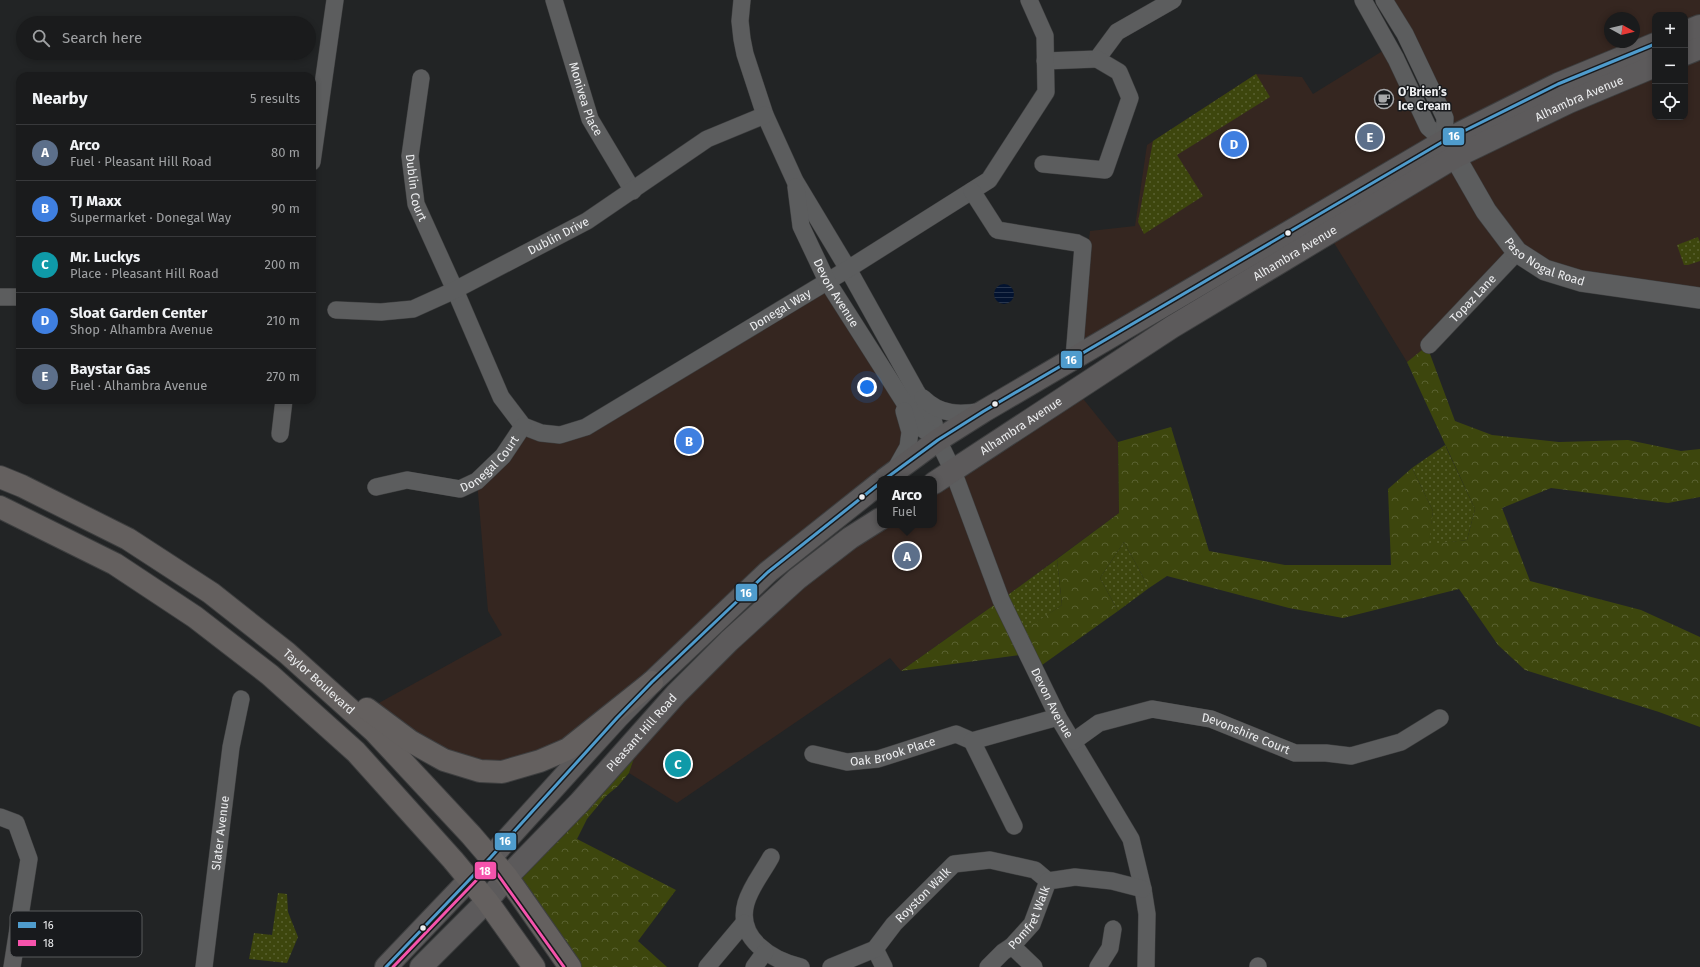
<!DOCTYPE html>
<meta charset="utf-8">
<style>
:root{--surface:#1a1b1c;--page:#232425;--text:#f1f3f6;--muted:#9fa1a3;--line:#38393b;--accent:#a6a7a9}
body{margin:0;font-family:"Fira Sans",sans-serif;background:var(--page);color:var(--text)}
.controls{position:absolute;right:12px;top:12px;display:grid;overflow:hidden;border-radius:8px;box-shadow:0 2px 6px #0003}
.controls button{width:36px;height:36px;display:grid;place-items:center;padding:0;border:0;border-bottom:1px solid var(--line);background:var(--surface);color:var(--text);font:20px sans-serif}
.compass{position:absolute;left:1604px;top:12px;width:36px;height:36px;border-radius:50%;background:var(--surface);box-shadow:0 2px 6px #0003;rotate:98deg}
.you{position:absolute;left:867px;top:387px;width:14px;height:14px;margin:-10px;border:3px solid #fff;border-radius:50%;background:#1a73e8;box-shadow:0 0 0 6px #1a73e833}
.badge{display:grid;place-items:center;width:26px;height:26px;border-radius:50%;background:var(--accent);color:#fff;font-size:13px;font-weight:700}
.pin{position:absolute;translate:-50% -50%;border:2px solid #fff;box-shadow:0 1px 4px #0006}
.popup{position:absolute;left:877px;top:476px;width:60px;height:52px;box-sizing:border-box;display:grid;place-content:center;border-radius:8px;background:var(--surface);filter:drop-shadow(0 1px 3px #0005);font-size:13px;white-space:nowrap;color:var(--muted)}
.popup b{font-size:15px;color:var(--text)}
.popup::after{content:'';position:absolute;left:50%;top:100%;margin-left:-8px;border:8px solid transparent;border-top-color:var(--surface)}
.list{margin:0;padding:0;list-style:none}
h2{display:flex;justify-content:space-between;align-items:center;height:52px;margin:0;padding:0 16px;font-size:17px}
h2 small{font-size:13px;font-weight:400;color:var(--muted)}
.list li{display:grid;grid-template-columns:26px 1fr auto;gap:12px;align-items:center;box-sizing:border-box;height:56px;padding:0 16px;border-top:1px solid var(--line)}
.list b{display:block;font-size:15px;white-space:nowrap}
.list p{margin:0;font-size:13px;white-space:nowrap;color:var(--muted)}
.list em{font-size:13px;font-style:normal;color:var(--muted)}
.icon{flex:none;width:22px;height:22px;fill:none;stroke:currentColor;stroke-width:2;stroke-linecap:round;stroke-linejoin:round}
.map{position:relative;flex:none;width:1700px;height:967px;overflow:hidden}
.search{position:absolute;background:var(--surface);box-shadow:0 2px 6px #0003;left:16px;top:16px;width:300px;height:44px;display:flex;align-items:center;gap:10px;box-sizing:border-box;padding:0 14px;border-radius:22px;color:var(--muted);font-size:15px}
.panel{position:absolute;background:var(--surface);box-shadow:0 2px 6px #0003;left:16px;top:72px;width:300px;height:332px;border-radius:12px}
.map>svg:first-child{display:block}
.commercial{fill:#352620;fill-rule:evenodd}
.green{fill:url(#green-dots)}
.forest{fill:url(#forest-crowns)}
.water{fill:url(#water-rules)}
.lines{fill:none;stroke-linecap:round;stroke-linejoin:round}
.minor-casing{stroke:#3d3e3f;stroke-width:18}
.tertiary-casing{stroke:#3d3e3f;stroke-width:22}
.secondary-casing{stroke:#3d3e3f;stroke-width:24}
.primary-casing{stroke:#3d3e3f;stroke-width:24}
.minor{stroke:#5c5d5e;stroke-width:17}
.tertiary{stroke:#5c5d5e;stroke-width:21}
.secondary{stroke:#5c5a5b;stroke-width:22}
.primary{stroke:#64605f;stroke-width:22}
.bus-1-casing{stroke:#181a1d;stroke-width:6}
.bus-2-casing{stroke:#181a1d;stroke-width:6}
.bus-1{stroke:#4f9ccd;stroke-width:3}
.bus-2{stroke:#f653ac;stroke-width:3}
.bus-dot{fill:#edeef0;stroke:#181a1d;stroke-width:1.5}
.labels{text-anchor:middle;stroke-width:3;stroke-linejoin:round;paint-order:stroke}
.poi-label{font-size:12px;font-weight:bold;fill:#edeef0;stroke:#181a1d;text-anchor:start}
.street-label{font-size:12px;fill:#edeef0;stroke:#181a1d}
.key{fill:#181a1d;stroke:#585a5c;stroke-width:1}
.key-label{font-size:11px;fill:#edeef0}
.line-badge{stroke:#181a1d;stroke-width:1.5}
.badge-label{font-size:11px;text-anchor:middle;font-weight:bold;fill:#fff}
</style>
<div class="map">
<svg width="1700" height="967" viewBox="0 0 1700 967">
<defs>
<pattern id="green-dots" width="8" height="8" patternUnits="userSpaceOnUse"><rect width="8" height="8" fill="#3d460d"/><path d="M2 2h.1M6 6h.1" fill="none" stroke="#596131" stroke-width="1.8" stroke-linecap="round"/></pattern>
<pattern id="forest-crowns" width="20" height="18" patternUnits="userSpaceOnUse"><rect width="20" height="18" fill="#3d460d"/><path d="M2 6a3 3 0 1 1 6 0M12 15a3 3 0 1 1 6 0" fill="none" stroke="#596131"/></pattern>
<pattern id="water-rules" width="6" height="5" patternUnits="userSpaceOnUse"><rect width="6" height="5" fill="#031330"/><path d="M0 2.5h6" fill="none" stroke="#28364e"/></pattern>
</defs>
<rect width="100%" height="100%" fill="#222425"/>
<g class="commercial">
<path d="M1384,0H1700V23L1685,29V15H1655V41L1076,357L1090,231L1135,226L1147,145L1256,74L1302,77L1313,94L1389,47L1443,140L1445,118ZM1610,18H1634V42H1610Z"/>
<path d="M1700,48V298L1629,287L1517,252L1429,345L1407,362L1328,233L1655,66V117H1685V54Z"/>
<path d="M827,281L900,397L908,447L568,749L480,771L368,709L502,635L488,611L477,481L523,426L560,435Z"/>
<path d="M1076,390L1118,442L1119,513L1001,600L901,671L890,658L677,803L629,773L644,729L797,579L880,525H934V484Z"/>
</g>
<g class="green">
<path d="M1256,74L1270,97L1177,155L1203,196L1144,234L1138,222L1153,141Z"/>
<path d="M1698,237L1700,242V261L1688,265H1684L1677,245Z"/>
<path d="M1445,445L1475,509L1467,540L1428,545L1433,511L1412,468Z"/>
<path d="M1124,542L1149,588L1118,611L1100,578Z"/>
<path d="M1057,559L1062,605L1018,635L1001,600Z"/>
<path d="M278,893L287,894L288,912L298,937L287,963L249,959L254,933L272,935Z"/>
</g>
<g class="forest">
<path d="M1427,346L1455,421L1492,435L1559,442L1628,440L1681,451L1700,449V497L1668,503L1551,488L1502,508L1530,581L1641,610L1700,637V727L1659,712L1525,670L1498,645L1459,589L1343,618L1289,608L1167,576L1149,588L1124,542L1100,578L1118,611L1035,670L1028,654L901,671L1001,600L1018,634L1062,605L1057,559L1119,513L1118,442L1171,427L1209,551L1285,565H1391L1388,489L1412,468L1433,511L1429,544L1467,540L1475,509L1407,362Z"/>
<path d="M644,729L629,773L618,786L606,796L587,819L577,839L676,890L638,941L667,967H570L507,877Z"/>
</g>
<circle class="water" cx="1004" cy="294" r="10"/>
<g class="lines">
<defs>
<g id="minor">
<path id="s1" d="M554,0L590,119L633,191"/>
<path id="s2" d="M742,0L740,21L742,39L745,54L765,115L795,181L848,269L916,391L933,419L938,440L953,471L1001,600L1058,717L1131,839L1143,889L1147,914L1146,967"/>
<path d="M1363,0L1396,59L1428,127L1444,141"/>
<path d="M1384,0L1405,34L1445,118L1444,141"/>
<path d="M1045,61L1097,59L1117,32L1173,0"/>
<path id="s3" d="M421,78L410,156L416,204L455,290L501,397L523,426L541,433L560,435L586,427L848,269L989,180L1046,92L1045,36L1029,0"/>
<path d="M312,162L335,0"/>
<path d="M1043,164L1105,170L1130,98L1119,72L1097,59"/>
<path id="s4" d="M796,187L801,226L827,281L920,427L938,440"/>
<path d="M972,191L997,230L1077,243L1083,246L1074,358"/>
<path d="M0,297H20"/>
<path id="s5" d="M336,310L381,312L413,309L455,290L587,221L707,139L765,115"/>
<path id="s6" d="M1429,345L1517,252"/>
<path d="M923,398C940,415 960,415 982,411"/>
<path d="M280,434L284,400"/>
<path d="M895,470L908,447L910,432L904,411"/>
<path id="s7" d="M376,487L407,480L460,489L477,481L503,456L523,426"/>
<path id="s8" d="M1074,741L1099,723L1152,709L1211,719L1295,753H1326L1351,756L1401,742L1440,718"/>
<path id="s9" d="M813,754L847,762L878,759L956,734L972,741"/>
<path d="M0,817L16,823L29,859L12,967"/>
<path d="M1014,826L972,741L1058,717"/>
<path d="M771,857C763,872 751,886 746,903C736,938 771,960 801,967"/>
<path d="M1012,946L1034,967"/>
<path d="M875,949L884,967"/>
<path id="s10" d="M204,967L231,747L241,699"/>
<path d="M707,967L744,923"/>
<path d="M754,967L765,952"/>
<path id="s11" d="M831,967L875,949L894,924L954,864L990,860L1035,870L1048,881"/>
<path id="s12" d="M988,967L1003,952L1012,946L1032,924L1048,881L1075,877L1112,881L1143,889"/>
<path d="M1098,967L1110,948L1113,929"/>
<path d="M1258,967V966"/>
</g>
<g id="tertiary">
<path id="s13" d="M1445,143L1455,157L1486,211L1517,252L1545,270L1581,281L1700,298"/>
</g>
<g id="secondary">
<path d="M1685,32L1700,26"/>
<path d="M1685,54L1700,48"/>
<path d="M885,479L938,440L984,411L1444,141L1558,84L1655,44"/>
<path id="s14" d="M934,483L1172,327L1455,157L1569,102L1655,66"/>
<path d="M491,857L617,718L652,682L768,572L880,483"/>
<path d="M386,967L469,880"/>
<path id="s15" d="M421,967L487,901L507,877L580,802L676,694L729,641L797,579L850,538L880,519"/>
</g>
<g id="primary">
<path id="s16" d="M0,477L22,486L128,539L211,593L287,653L374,731L471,835L507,877L570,967"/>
<path d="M0,507L115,564L195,617L270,675L356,752L453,860L487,901L534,967"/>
<path d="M367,709L410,741L444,760L480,771L502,772L540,761L568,749L652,682"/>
</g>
</defs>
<use href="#minor" class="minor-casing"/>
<use href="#tertiary" class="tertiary-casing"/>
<use href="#secondary" class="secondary-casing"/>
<use href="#primary" class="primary-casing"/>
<use href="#minor" class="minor"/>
<use href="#tertiary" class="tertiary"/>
<use href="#secondary" class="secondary"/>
<use href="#primary" class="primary"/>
<defs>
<g id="bus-1">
<path d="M885,479L938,440L984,411L1444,141L1558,84L1655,44"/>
<path d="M386,967L491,857L617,718L652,682L768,572L880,483"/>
</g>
<path id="bus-2" d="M393,967L491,865L564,967"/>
</defs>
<use href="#bus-1" class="bus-1-casing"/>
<use href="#bus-2" class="bus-2-casing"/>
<use href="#bus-1" class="bus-1"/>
<use href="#bus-2" class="bus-2"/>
</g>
<defs>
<symbol id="cafe-ring" viewBox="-11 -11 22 22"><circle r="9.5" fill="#181a1d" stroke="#a6a7a9" stroke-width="1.5"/><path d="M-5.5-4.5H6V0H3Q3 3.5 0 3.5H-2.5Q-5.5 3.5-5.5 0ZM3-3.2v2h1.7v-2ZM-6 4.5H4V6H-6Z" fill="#a6a7a9"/></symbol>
</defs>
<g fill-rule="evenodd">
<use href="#cafe-ring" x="1373" y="88" width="22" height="22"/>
</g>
<g class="bus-dot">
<circle cx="1288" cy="233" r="3.5"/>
<circle cx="995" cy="404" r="3.5"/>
<circle cx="862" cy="497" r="3.5"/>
<circle cx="423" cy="928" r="3.5"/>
</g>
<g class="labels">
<g class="poi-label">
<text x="1398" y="96">O’Brien’s<tspan x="1398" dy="14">Ice Cream</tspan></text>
</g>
<g class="street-label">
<text dy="4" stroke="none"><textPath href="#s1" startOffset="104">Monivea Place</textPath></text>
<text dy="4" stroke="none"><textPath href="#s14" startOffset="752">Alhambra Avenue</textPath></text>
<text dy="4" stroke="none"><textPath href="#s3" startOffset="111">Dublin Court</textPath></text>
<text dy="4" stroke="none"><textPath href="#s5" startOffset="240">Dublin Drive</textPath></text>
<text dy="4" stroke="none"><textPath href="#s14" startOffset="428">Alhambra Avenue</textPath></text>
<text dy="4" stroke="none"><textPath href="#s13" startOffset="160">Paso Nogal Road</textPath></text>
<text dy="4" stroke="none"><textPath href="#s4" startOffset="115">Devon Avenue</textPath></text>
<text dy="4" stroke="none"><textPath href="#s6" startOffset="64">Topaz Lane</textPath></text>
<text dy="4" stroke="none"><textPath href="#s3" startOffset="667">Donegal Way</textPath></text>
<text dy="4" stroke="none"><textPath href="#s14" startOffset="104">Alhambra Avenue</textPath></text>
<text dy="4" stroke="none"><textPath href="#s7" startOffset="125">Donegal Court</textPath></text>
<text dy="4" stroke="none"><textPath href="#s16" startOffset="381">Taylor Boulevard</textPath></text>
<text dy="4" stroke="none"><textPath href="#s2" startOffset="775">Devon Avenue</textPath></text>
<text dy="4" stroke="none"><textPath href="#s15" startOffset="322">Pleasant Hill Road</textPath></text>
<text dy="4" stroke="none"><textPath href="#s8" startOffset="183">Devonshire Court</textPath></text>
<text dy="4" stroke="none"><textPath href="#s9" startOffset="82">Oak Brook Place</textPath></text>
<text dy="4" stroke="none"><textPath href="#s10" startOffset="135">Slater Avenue</textPath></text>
<text dy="4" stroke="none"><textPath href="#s11" startOffset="120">Royston Walk</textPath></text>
<text dy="4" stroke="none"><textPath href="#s12" startOffset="66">Pomfret Walk</textPath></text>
</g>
</g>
<rect x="10" y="911" width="132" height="46" rx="6" class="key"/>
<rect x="18" y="922" width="18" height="6" fill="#4f9ccd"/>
<rect x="18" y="940" width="18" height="6" fill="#f653ac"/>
<g class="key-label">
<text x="43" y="929">16</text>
<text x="43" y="947">18</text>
</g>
<g class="line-badge">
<rect x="1442" y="127" width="23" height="19" rx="4" fill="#4f9ccd"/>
<rect x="1060" y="350" width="23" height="19" rx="4" fill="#4f9ccd"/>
<rect x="735" y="583" width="23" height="19" rx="4" fill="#4f9ccd"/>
<rect x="494" y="832" width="23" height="19" rx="4" fill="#4f9ccd"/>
<rect x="474" y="861" width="23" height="19" rx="4" fill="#f653ac"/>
</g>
<g class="badge-label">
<text x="1454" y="140">16</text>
<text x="1071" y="364">16</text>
<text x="746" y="597">16</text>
<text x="505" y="845">16</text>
<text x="485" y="875">18</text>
</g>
</svg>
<div class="controls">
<button>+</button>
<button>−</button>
<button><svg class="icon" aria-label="locate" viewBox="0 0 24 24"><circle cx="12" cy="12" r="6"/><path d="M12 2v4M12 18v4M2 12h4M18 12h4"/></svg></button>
</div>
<svg class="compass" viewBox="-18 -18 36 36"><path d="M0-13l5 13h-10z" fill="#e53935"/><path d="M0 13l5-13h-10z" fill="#9fa1a3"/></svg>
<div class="you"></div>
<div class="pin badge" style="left:907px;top:556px;background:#5c6f8a">A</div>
<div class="popup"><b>Arco</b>Fuel</div>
<div class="pin badge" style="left:689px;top:441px;background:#3f7fe0">B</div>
<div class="pin badge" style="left:678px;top:764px;background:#0f9aa8">C</div>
<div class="pin badge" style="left:1234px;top:144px;background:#3f7fe0">D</div>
<div class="pin badge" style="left:1370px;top:137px;background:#5c6f8a">E</div>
<div class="search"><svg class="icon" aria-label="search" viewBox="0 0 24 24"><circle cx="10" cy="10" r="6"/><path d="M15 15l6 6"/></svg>Search here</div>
<section class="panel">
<h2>Nearby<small>5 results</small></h2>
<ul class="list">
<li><span class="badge" style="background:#5c6f8a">A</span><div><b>Arco</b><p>Fuel · Pleasant Hill Road</p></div><em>80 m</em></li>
<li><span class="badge" style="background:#3f7fe0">B</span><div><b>TJ Maxx</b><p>Supermarket · Donegal Way</p></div><em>90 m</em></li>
<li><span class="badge" style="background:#0f9aa8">C</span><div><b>Mr. Luckys</b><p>Place · Pleasant Hill Road</p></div><em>200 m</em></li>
<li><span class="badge" style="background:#3f7fe0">D</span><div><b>Sloat Garden Center</b><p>Shop · Alhambra Avenue</p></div><em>210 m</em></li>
<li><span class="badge" style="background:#5c6f8a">E</span><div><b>Baystar Gas</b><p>Fuel · Alhambra Avenue</p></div><em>270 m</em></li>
</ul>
</section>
</div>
